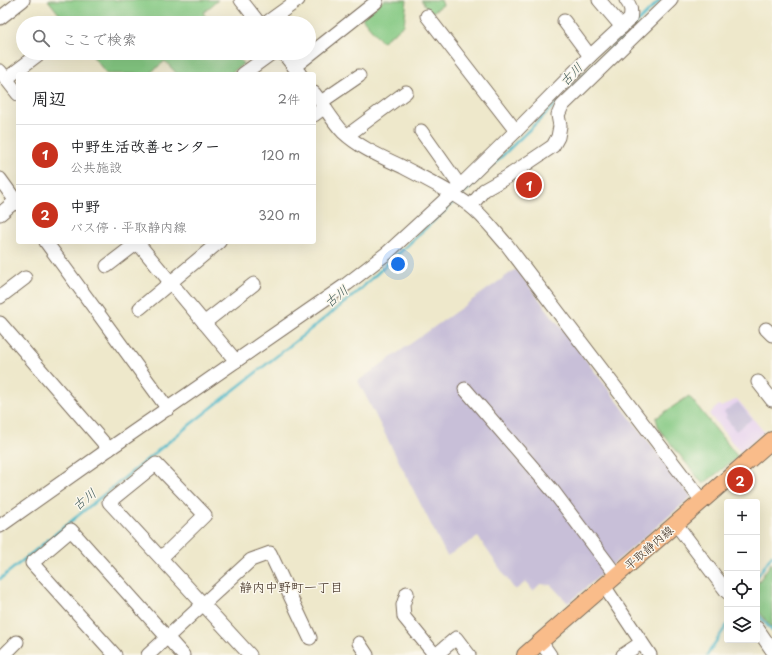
<!DOCTYPE html>
<html lang="ja">
<meta charset="utf-8">
<style>
:root{--surface:#fff;--page:#f2f2f2;--text:#202124;--muted:#757577;--line:#e0e0e0;--accent:#c8321e}
body{margin:0;font-family:"Playpen Sans","Klee One",sans-serif;background:var(--page);color:var(--text)}
.controls{position:absolute;right:12px;bottom:12px;display:grid;overflow:hidden;border-radius:4px;box-shadow:0 4px 16px #0002}
.controls button{width:36px;height:36px;display:grid;place-items:center;padding:0;border:0;border-bottom:1px solid var(--line);background:var(--surface);color:var(--text);font:20px sans-serif}
.you{position:absolute;left:398px;top:264px;width:14px;height:14px;margin:-10px;border:3px solid #fff;border-radius:50%;background:#1a73e8;box-shadow:0 0 0 6px #1a73e833}
.badge{display:grid;place-items:center;width:26px;height:26px;border-radius:50%;background:var(--accent);color:#fff;font-size:13px;font-weight:700}
.pin{position:absolute;translate:-50% -50%;border:2px solid #fff;box-shadow:0 1px 4px #0006}
.list{margin:0;padding:0;list-style:none}
h2{display:flex;justify-content:space-between;align-items:center;height:52px;margin:0;padding:0 16px;font-size:17px}
h2 small{font-size:13px;font-weight:400;color:var(--muted)}
.list li{display:grid;grid-template-columns:26px 1fr auto;gap:12px;align-items:center;box-sizing:border-box;height:60px;padding:0 16px;border-top:1px solid var(--line)}
.list b{display:block;font-size:15px;white-space:nowrap}
.list p{margin:0;font-size:13px;white-space:nowrap;color:var(--muted)}
.list em{font-size:13px;font-style:normal;color:var(--muted)}
.icon{flex:none;width:22px;height:22px;fill:none;stroke:currentColor;stroke-width:2;stroke-linecap:round;stroke-linejoin:round}
.map{position:relative;flex:none;width:772px;height:655px;overflow:hidden}
.search{position:absolute;background:var(--surface);box-shadow:0 4px 16px #0002;left:16px;top:16px;width:300px;height:44px;display:flex;align-items:center;gap:10px;box-sizing:border-box;padding:0 14px;border-radius:22px;color:var(--muted);font-size:15px}
.panel{position:absolute;background:var(--surface);box-shadow:0 4px 16px #0002;left:16px;top:72px;width:300px;height:172px;border-radius:4px}
.map>svg:first-child{display:block}
.built{fill:#e7d2ef}
.industrial{fill:#c8bfd8}
.green{fill:#85c983;stroke:#607a50}
.lines{fill:none;stroke-linecap:round;stroke-linejoin:round}
.stream{stroke:#4cb8c9;stroke-width:2.5}
.minor-casing{stroke:#7a6c5b;stroke-width:15}
.major-casing{stroke:#7a6c5b;stroke-width:18}
.minor{stroke:#fff;stroke-width:13}
.major{stroke:#f9bc8a;stroke-width:16}
.labels{text-anchor:middle;stroke-width:3;stroke-linejoin:round;paint-order:stroke}
.street-label{font-size:12px;fill:#3b2a1e;stroke:#fbf7ec}
.water-label{font-size:13px;font-style:italic;fill:#415c5a;stroke:#fbf7ec}
.neighbourhood-label{font-size:13px;fill:#3b2a1e;stroke:#fbf7ec}
</style>
<div class="map">
<svg width="772" height="655" viewBox="0 0 772 655">
<rect width="100%" height="100%" fill="#fbf7ec"/>
<filter id="ink" filterUnits="userSpaceOnUse"><feTurbulence type="fractalNoise" baseFrequency=".025" numOctaves="2"/><feDisplacementMap in="SourceGraphic" scale="8" xChannelSelector="R" yChannelSelector="G"/><feConvolveMatrix kernelMatrix="1 2 1 2 8 2 1 2 1" color-interpolation-filters="sRGB"/></filter>
<filter id="wash" filterUnits="userSpaceOnUse"><feTurbulence type="fractalNoise" baseFrequency=".012" numOctaves="4" result="noise"/><feDisplacementMap in="SourceGraphic" scale="16" xChannelSelector="R" yChannelSelector="G"/><feGaussianBlur stdDeviation="0.9" result="paint"/><feColorMatrix in="noise" values="0 0 0 0 0 0 0 0 0 0 0 0 0 0 0 0 0 1.4 0 .05"/><feComposite in="paint" operator="in"/></filter>
<g filter="url(#wash)">
<rect width="100%" height="100%" fill="#eee8cb"/>
<path class="built" d="M737,399L764,432L740,452L709,414L719,405L721,407Z"/>
<g class="industrial">
<path d="M516,269L691,497L568,603L551,585L540,584L533,591L526,582L515,590L478,537L447,556L358,381Z"/>
<path d="M738,402L752,419L736,431L725,417L727,416L724,412Z"/>
</g>
<g class="green">
<path d="M48,0H218L203,13L211,23H66Z"/>
<path d="M384,0H407L404,25L382,42L362,18Z"/>
<path d="M421,0H441L443,5L431,13Z"/>
<path d="M90,53H235L243,64L230,74H177L165,61L149,74H107Z"/>
<path d="M689,396L738,457L703,484L659,429L656,418Z"/>
<path d="M772,562V628L757,609V584Z"/>
</g>
<g class="lines">
<g class="stream">
<path d="M569,90L660,0"/>
<path d="M462,195L559,101"/>
<path d="M757,577L772,555"/>
<path d="M0,579L182,431L354,295L455,201"/>
<path d="M757,613L772,631"/>
<path d="M707,655L727,625"/>
</g>
</g>
</g>
<g filter="url(#ink)">
<g class="lines">
<defs>
<g id="minor">
<path d="M241,0L259,23"/>
<path d="M599,0L622,27"/>
<path d="M427,16L516,131"/>
<path d="M0,18L23,0"/>
<path d="M564,21L590,56"/>
<path d="M266,23L298,0"/>
<path d="M283,53L300,74"/>
<path d="M294,67L376,2"/>
<path d="M0,71L18,94"/>
<path d="M243,74L272,53"/>
<path d="M6,79L40,53"/>
<path d="M314,93C323,104 333,122 343,132C360,148 382,157 403,167C425,179 449,190 469,205C484,216 495,232 507,245L702,501"/>
<path d="M321,102L359,76"/>
<path d="M314,115L325,107"/>
<path d="M421,131L460,186"/>
<path d="M348,135L406,92"/>
<path d="M0,179L18,204"/>
<path d="M471,206L484,190L507,177L553,146L558,137L560,126L558,115L562,106L671,0"/>
<path d="M0,214L18,199"/>
<path d="M46,242L168,409"/>
<path d="M137,242L236,361"/>
<path d="M107,266L137,243"/>
<path d="M0,297L25,278"/>
<path d="M140,308L219,242"/>
<path d="M0,323L109,449"/>
<path d="M204,323L254,284"/>
<path d="M766,329L772,335"/>
<path d="M758,382L772,400"/>
<path d="M465,389L553,491L617,576"/>
<path d="M676,524L727,592"/>
<path d="M0,526L109,449L347,284L387,253L460,186L516,131L590,56L630,19C632,11 631,6 626,0"/>
<path d="M161,558L205,515L156,464L109,502L250,655"/>
<path d="M604,586L650,655"/>
<path d="M407,593L403,605L404,617L435,655"/>
<path d="M757,628L772,650"/>
<path d="M541,642L550,655"/>
<path d="M359,643L367,655"/>
<path d="M4,655L17,642"/>
<path d="M115,655L32,563L71,530L183,655"/>
<path d="M148,655L251,560L270,553L310,638"/>
<path d="M436,655L456,638L469,655"/>
<path d="M623,655L641,643"/>
</g>
<path id="major" d="M525,655L772,440"/>
</defs>
<use href="#minor" class="minor-casing"/>
<use href="#major" class="major-casing"/>
<use href="#minor" class="minor"/>
<use href="#major" class="major"/>
</g>
</g>
<g class="labels">
<g class="street-label">
<text transform="translate(649 548) rotate(-41)" y="4">平取静内線</text>
</g>
<g class="water-label">
<text transform="translate(571 74) rotate(-45)" y="5">古川</text>
<text transform="translate(336 296) rotate(-39)" y="5">古川</text>
<text transform="translate(84 499) rotate(-39)" y="5">古川</text>
</g>
<g class="neighbourhood-label">
<text x="291" y="592">静内中野町一丁目</text>
</g>
</g>
</svg>
<div class="controls">
<button>+</button>
<button>−</button>
<button><svg class="icon" aria-label="locate" viewBox="0 0 24 24"><circle cx="12" cy="12" r="6"/><path d="M12 2v4M12 18v4M2 12h4M18 12h4"/></svg></button>
<button><svg class="icon" aria-label="layers" viewBox="0 0 24 24"><path d="M12 4l9 5-9 5-9-5zM3 14l9 5 9-5"/></svg></button>
</div>
<div class="you"></div>
<div class="pin badge" style="left:529px;top:185px">1</div>
<div class="pin badge" style="left:740px;top:480px">2</div>
<div class="search"><svg class="icon" aria-label="search" viewBox="0 0 24 24"><circle cx="10" cy="10" r="6"/><path d="M15 15l6 6"/></svg>ここで検索</div>
<section class="panel">
<h2>周辺<small>2件</small></h2>
<ul class="list">
<li><span class="badge">1</span><div><b>中野生活改善センター</b><p>公共施設</p></div><em>120 m</em></li>
<li><span class="badge">2</span><div><b>中野</b><p>バス停 · 平取静内線</p></div><em>320 m</em></li>
</ul>
</section>
</div>
